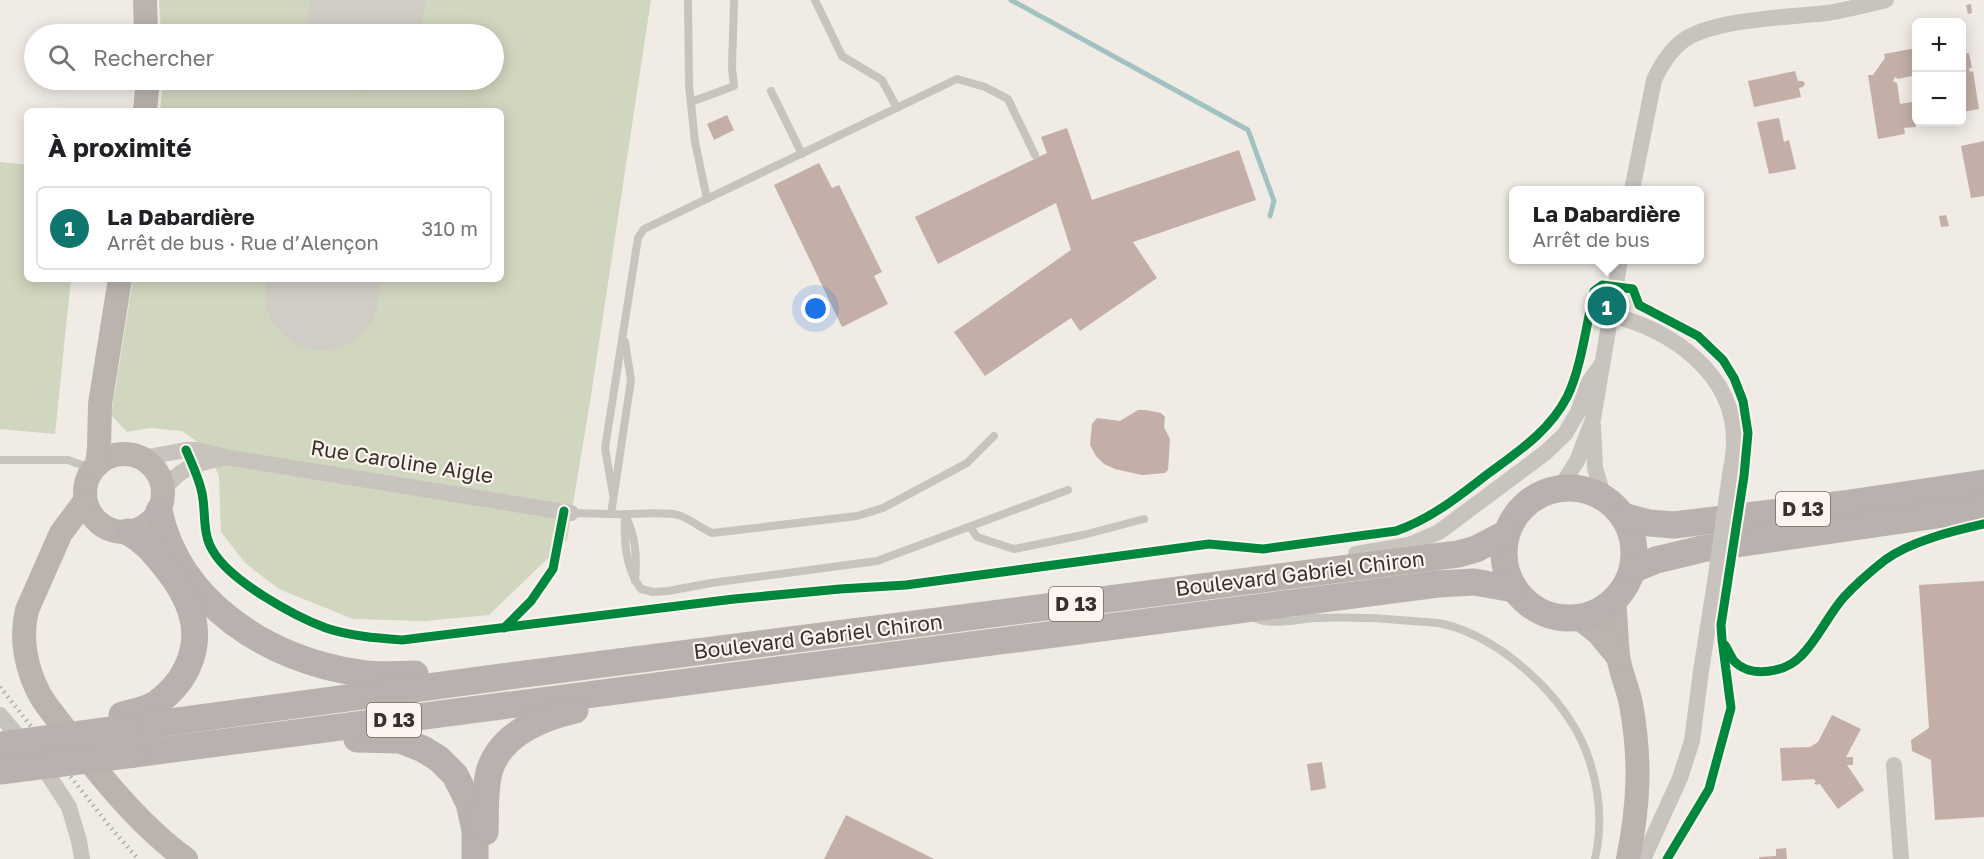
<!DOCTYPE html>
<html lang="fr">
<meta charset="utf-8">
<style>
:root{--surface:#fff;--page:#f2f2f2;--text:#202124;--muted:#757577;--line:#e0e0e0;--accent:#0f766e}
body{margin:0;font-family:"Golos Text",sans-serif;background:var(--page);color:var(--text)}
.controls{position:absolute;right:18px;top:18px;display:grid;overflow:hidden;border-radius:9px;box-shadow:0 3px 15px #0003}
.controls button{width:54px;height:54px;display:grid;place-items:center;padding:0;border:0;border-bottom:2px solid var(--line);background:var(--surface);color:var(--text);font:30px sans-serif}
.you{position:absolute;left:816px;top:309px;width:21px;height:21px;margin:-15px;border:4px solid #fff;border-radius:50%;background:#1a73e8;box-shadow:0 0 0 9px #1a73e833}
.badge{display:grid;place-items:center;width:39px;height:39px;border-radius:50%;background:var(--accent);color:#fff;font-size:20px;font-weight:700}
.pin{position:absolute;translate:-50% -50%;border:3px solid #fff;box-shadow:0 2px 6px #0006}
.popup{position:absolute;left:1509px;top:186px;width:195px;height:78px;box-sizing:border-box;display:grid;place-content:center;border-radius:9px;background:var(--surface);filter:drop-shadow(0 2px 4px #0005);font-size:20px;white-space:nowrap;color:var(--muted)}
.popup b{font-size:22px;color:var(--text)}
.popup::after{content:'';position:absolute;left:50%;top:100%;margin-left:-12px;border:12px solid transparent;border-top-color:var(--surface)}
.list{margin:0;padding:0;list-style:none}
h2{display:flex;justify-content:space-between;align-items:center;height:78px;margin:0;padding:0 24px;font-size:26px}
h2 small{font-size:20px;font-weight:400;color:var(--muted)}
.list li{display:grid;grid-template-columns:39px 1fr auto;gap:18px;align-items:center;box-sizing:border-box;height:84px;margin:0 12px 12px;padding:0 12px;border:2px solid var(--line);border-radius:9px}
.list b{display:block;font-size:22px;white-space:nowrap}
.list p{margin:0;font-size:20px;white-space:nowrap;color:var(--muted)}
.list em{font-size:20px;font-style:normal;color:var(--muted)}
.icon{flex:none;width:33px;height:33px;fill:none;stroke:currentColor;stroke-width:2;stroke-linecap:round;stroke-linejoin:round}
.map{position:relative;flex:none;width:1984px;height:859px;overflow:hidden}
.search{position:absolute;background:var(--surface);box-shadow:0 3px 15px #0003;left:24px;top:24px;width:480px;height:66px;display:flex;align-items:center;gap:15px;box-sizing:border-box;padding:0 21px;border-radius:33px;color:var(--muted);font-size:22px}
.panel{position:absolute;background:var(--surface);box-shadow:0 3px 15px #0003;left:24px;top:108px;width:480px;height:174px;border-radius:9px}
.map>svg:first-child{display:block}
.green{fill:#d1d6bf}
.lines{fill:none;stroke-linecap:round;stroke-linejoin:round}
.stream{stroke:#a1c2c1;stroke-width:5}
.runway{stroke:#d0ccc6;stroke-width:114}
.building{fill:#c3afa7}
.lane{stroke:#c9c3be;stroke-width:8}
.street{stroke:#c9c3be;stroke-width:16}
.secondary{stroke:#bab3ae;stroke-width:24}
.primary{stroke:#b8b1ad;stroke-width:27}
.rail{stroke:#b1aca8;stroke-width:4.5;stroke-dasharray:1.5 4.5;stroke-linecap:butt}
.street-bridge{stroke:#c9c3be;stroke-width:16}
.primary-bridge{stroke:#b8b1ad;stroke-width:27}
.cycleway-casing{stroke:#fbf5ee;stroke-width:13}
.cycleway{stroke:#00873e;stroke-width:9}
.labels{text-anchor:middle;stroke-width:4.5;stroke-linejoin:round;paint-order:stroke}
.shield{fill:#fbf5ee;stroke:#756b66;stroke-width:1.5}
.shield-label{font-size:20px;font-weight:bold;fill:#3b302b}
.street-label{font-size:21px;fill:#3b302b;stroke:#fbf5ee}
</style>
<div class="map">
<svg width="1984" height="859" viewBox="0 0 1984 859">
<rect width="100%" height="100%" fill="#f0ebe5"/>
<g class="green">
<path d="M159,0H651L590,402L567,540L489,615L424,621L353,619L279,589L245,563L221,532L219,476L206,448L182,431L150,428L127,432L111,415L133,279H501V111H160L163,80H494V34H161Z"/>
<path d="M0,162L27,165V279H71L55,434L0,429Z"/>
</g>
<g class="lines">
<path class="stream" d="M1011,0L1248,130L1274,201L1270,216"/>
<g class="runway">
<path d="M363,34L368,0"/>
<path d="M322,293L324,279"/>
</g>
</g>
<g class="building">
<path d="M1971,4L1972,13L1968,14L1966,5Z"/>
<path d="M1916,48V75L1898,79L1895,77L1893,81L1897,83L1900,104L1912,102L1916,127L1904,128L1905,134L1878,139L1868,75H1873L1885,58L1884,54Z"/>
<path d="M1969,53L1972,68H1969L1970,72L1973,71L1979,109L1962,112V54Z"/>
<path d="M1795,71L1798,81H1802L1805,83L1803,87L1799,88L1801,97L1754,107L1748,81Z"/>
<path d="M727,115L734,130L714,140L707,124Z"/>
<path d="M1779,118L1784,142L1789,140L1796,169L1769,174L1757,122Z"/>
<path d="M1067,128L1092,200L1239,150L1256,200L1133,242L1157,278L1080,331L1071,318L985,376L954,332L1071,250L1056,203L938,264L915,217L1047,153L1041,137Z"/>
<path d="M1984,141V196L1971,198L1961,146Z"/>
<path d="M819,163L832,188L839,185L882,272L874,276L888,304L842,327L774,185Z"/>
<path d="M1946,215L1949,226L1941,227L1939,216Z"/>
<path d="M1138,410H1146L1161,413L1165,417L1164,427L1170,439L1168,470L1165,473L1142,475L1115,469L1104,464L1096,456L1090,445L1092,424L1097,418L1120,421Z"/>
<path d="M1984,581V817L1935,820L1931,760L1912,751L1911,740L1929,728L1919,585Z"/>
<path d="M1832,715L1861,729L1846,757H1853V765H1847L1864,790L1838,809L1819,783L1818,785L1814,784L1816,781L1813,779L1782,781L1780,748L1810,747L1818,742Z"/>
<path d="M1322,762L1326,788L1311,791L1307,764Z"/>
<path d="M846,815L934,859H824Z"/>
<path d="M1786,848L1787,859H1759V857L1776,856V849Z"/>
</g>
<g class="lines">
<g class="lane">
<path d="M688,0L689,85L695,142L707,199"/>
<path d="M815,0L842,56L882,80L897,108"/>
<path d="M771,91L802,154"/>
<path d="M691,102L734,86L732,68L734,0"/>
<path d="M0,460H68L93,469"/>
<path d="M613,494L605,448L638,238L644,229L957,79L985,87L1008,99L1035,155"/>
<path d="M571,513L611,514L631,380L625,342"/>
<path d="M611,514C628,515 664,511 678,515C691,519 700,528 712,533L857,516L883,508L967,463L994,436"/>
<path d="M970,527L977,537L1014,549L1083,535L1144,519"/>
<path d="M635,581C637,557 636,536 625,515C624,541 625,568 641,589L653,592L668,591L711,583L877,561L1068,490"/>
<path d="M1252,617C1256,618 1261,621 1265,621C1280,624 1300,619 1315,618C1347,617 1380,618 1412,621C1422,622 1433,622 1443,624C1499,636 1566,697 1586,751C1599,785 1603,823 1595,859"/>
</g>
<g class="street">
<path d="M1632,190L1654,80C1661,65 1670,50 1684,40C1714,19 1790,17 1827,13C1847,10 1866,5 1886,0"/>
<path d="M1611,315C1671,330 1735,373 1734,442C1734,452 1732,464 1730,474"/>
<path d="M1593,426L1595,468L1604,498"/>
<path d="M225,457L571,513"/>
<path d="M142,458L186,450H198L225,457C197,464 181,466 163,491"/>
<path d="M1559,489L1577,461L1593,419L1620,260"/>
<path d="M1356,554L1409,545L1439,532L1545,453L1565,434L1578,412L1589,382L1602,364"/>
<path d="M0,715L40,762L69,807L79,841L82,859"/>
<path d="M1894,765L1901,859"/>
<path d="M1636,859L1645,855L1680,778L1692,741L1701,671L1716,576"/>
</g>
<g class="secondary">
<path d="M145,0L146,34"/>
<path d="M145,111L148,80"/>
<circle cx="124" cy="493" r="39"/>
<path d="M97,465L99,448L100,404L120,279"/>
<path d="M85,501L61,533L27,610C20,638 26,669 40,695C46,706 56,717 64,728C97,773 141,827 186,859"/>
<path d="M1614,600C1616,619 1616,637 1618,655C1620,672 1628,688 1631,704C1641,759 1639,805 1628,859"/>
<path d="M1579,618L1599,634L1618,657"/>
</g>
<g class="primary">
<circle cx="1569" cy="553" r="65"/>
<path d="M159,511C179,604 271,661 360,673C378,676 397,675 415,674"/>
<path d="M1623,516L1649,523L1674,525L1843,504L1984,483"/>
<path d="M1632,570L1656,560L1702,549L1984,508"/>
<path d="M122,715C134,712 147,710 157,703C165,697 174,688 180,680C206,641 195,605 168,570C156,555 145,541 128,532"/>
<path d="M126,728L502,677L1458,554L1476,549L1507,533"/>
<path d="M357,739L400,740L423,749L439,759L455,775L469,803L475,830V859"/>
<path d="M134,754L1438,584L1474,582L1514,589"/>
<path d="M485,832C486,812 484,792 489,772C500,734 540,718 575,710"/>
</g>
<path class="rail" d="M0,687L111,828L138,859"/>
<path class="street-bridge" d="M1716,576L1730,474"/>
<g class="primary-bridge">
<path d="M0,745L126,728"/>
<path d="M0,771L134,754"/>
</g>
<defs>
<g id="cycleway">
<path d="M186,450C192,464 199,478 202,493C206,512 202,534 213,551C230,581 294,616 326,628C350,636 376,638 402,640L734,599L840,589L906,585L1209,544L1263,549L1396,531C1430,519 1457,498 1485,476C1516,453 1549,432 1567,397C1581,369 1587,322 1594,291L1602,285L1633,289L1639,305L1698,336L1723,360L1734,378L1743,401L1748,433L1744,476L1721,625L1722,640L1731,708L1709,789L1667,859"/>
<path d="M504,628L531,601L553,569L564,511"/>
<path d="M1725,645C1728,650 1731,657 1734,661C1751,679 1786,672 1801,656C1818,639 1828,615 1844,597C1857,583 1871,571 1885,560C1911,541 1953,531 1984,524"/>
</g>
</defs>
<use href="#cycleway" class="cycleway-casing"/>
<use href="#cycleway" class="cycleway"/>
</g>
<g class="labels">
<g class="shield">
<rect x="1776" y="492" width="54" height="34" rx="4.5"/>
<rect x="1049" y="587" width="54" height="34" rx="4.5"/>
<rect x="367" y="703" width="54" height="34" rx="4.5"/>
</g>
<g class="shield-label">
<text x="1803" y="516">D 13</text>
<text x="1076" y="611">D 13</text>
<text x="394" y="727">D 13</text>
</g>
<g class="street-label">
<text transform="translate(402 462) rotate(9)" y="7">Rue Caroline Aigle</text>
<text transform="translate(1300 574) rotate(-7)" y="7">Boulevard Gabriel Chiron</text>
<text transform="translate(818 637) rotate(-7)" y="7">Boulevard Gabriel Chiron</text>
</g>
</g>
</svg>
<div class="controls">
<button>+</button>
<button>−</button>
</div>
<div class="you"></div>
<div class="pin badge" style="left:1607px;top:306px">1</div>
<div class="popup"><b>La Dabardière</b>Arrêt de bus</div>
<div class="search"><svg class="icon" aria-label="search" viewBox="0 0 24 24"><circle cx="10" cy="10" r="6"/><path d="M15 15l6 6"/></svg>Rechercher</div>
<section class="panel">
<h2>À proximité<small></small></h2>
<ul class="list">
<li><span class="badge">1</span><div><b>La Dabardière</b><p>Arrêt de bus · Rue d’Alençon</p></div><em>310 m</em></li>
</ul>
</section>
</div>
